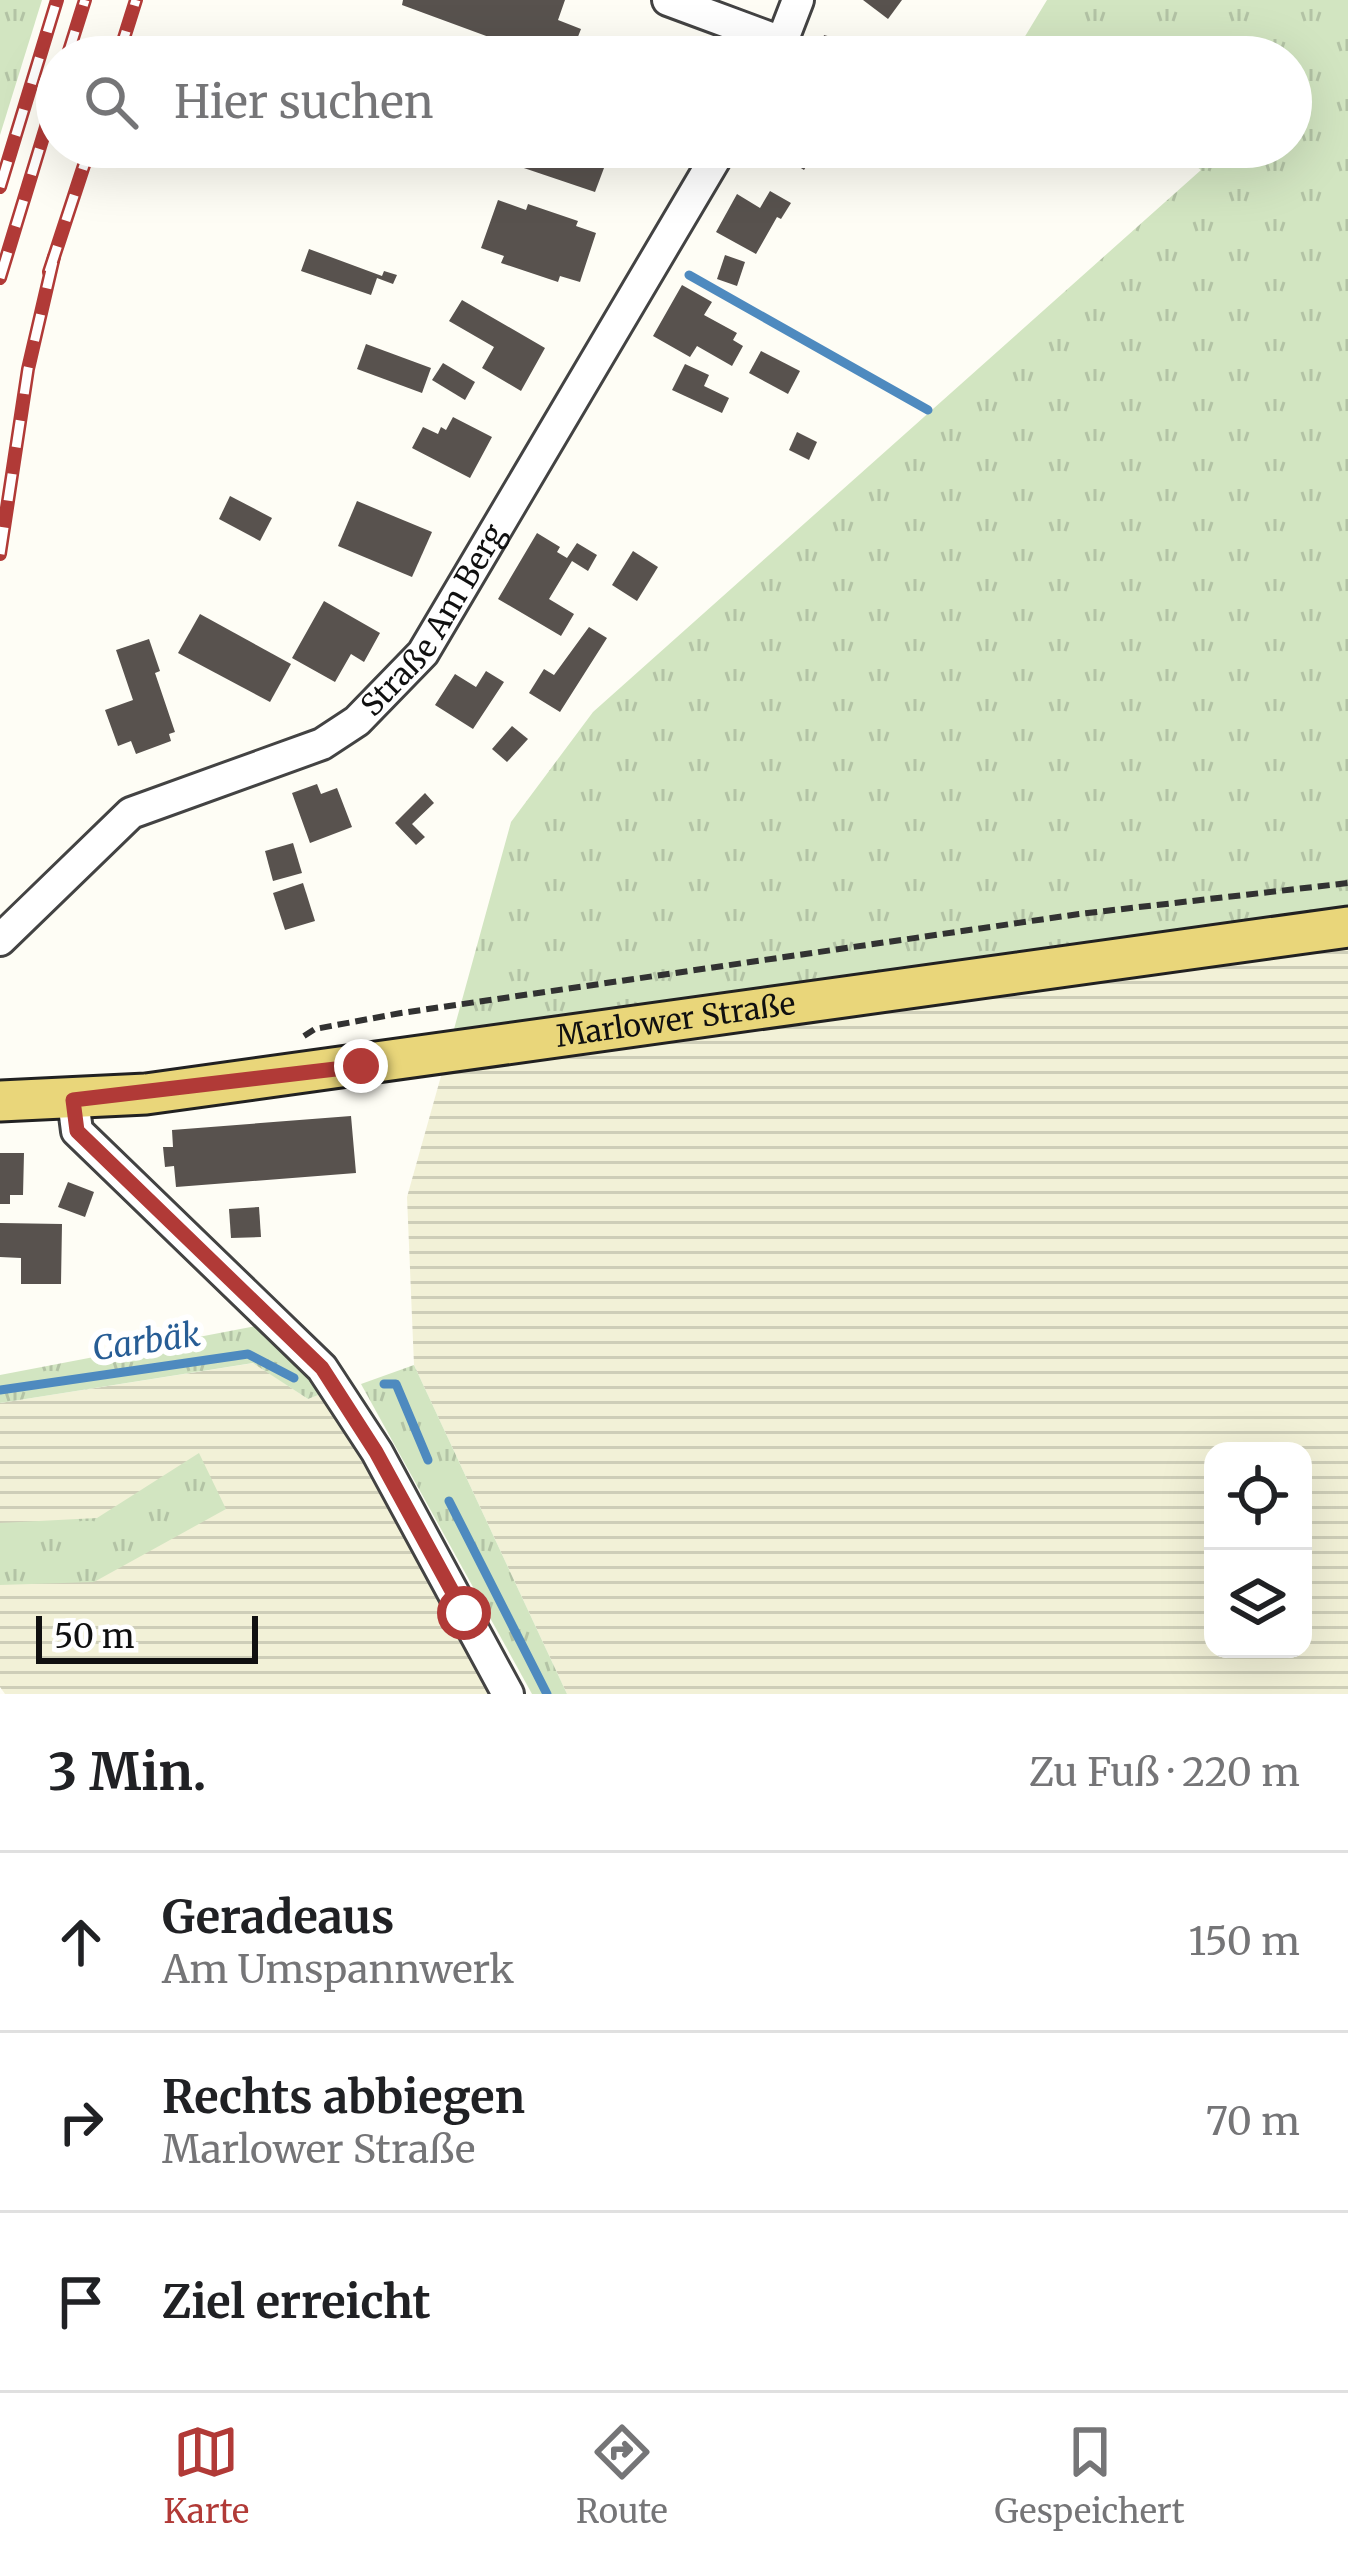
<!DOCTYPE html>
<html lang="de">
<meta charset="utf-8">
<style>
:root{--surface:#fff;--page:#f2f2f2;--text:#202124;--muted:#757577;--line:#e0e0e0;--accent:#b13a37}
body{margin:0;font-family:Merriweather,serif;background:var(--page);color:var(--text)}
.controls{position:absolute;right:36px;bottom:36px;display:grid;overflow:hidden;border-radius:24px;box-shadow:0 12px 48px #0002}
.controls button{width:108px;height:108px;display:grid;place-items:center;padding:0;border:0;border-bottom:3px solid var(--line);background:var(--surface);color:var(--text);font:60px sans-serif}
.scale{position:absolute;left:36px;bottom:30px;width:222px;box-sizing:border-box;padding-left:12px;border:6px solid #101010;border-top:0;font-size:33px;line-height:42px;white-space:nowrap;color:#101010;-webkit-text-stroke:9px #fff;paint-order:stroke}
.stop{position:absolute;width:36px;height:36px;margin:-27px;border:9px solid #b13a37;border-radius:50%;background:#fff}
.stop.end{background:#b13a37;border-color:#fff;box-shadow:0 3px 12px #0008}
.list{margin:0;padding:0;list-style:none}
h2{display:flex;justify-content:space-between;align-items:center;height:156px;margin:0;padding:0 48px;font-size:51px}
h2 small{font-size:39px;font-weight:400;color:var(--muted)}
.list li{display:grid;grid-template-columns:78px 1fr auto;gap:36px;align-items:center;box-sizing:border-box;height:180px;padding:0 48px;border-top:3px solid var(--line)}
.list b{display:block;font-size:45px;white-space:nowrap}
.list p{margin:0;font-size:39px;white-space:nowrap;color:var(--muted)}
.list em{font-size:39px;font-style:normal;color:var(--muted)}
.icon{flex:none;width:66px;height:66px;fill:none;stroke:currentColor;stroke-width:2;stroke-linecap:round;stroke-linejoin:round}
.map{position:relative;flex:none;width:1348px;height:1694px;overflow:hidden}
.search{position:absolute;background:var(--surface);box-shadow:0 12px 48px #0002;left:36px;right:36px;top:36px;height:132px;display:flex;align-items:center;gap:30px;box-sizing:border-box;padding:0 42px;border-radius:66px;color:var(--muted);font-size:45px}
.sheet{height:696px;background:var(--surface)}
nav{display:flex;justify-content:space-around;align-items:center;box-sizing:border-box;height:168px;border-top:3px solid var(--line);background:var(--surface);font-size:33px;color:var(--muted)}
nav a{display:grid;justify-items:center;gap:6px}
nav .on{color:var(--accent)}
.map>svg:first-child{display:block}
.farmland{fill:url(#farmland-rules);fill-rule:evenodd}
.grass{fill:url(#grass-tufts)}
.lines{fill:none;stroke-linecap:round;stroke-linejoin:round}
.stream{stroke:#4e8abf;stroke-width:9}
.building{fill:#58524e}
.minor-casing{stroke:#434343;stroke-width:36}
.major-casing{stroke:#212121;stroke-width:45}
.path{stroke:#323232;stroke-width:6;stroke-dasharray:12 6;stroke-linecap:butt}
.minor{stroke:#fff;stroke-width:30}
.major{stroke:#e9d67a;stroke-width:39}
.rail-casing{stroke:#b13a37;stroke-width:14}
.rail{stroke:#fff;stroke-width:9;stroke-dasharray:27;stroke-linecap:butt}
.route{stroke:#b13a37;stroke-width:15}
.labels{text-anchor:middle;stroke-width:12;stroke-linejoin:round;paint-order:stroke}
.street-label{font-size:30px;fill:#101010;stroke:#fff}
.water-label{font-size:33px;font-style:italic;fill:#275d95;stroke:#fff}
</style>
<div class="map">
<svg width="1348" height="1694" viewBox="0 0 1348 1694">
<defs>
<pattern id="farmland-rules" width="6" height="5" patternUnits="userSpaceOnUse" patternTransform="scale(3)"><rect width="6" height="5" fill="#f2f1d7"/><path d="M0 2.5h6" fill="none" stroke="#ceceb8"/></pattern>
<pattern id="grass-tufts" width="24" height="20" patternUnits="userSpaceOnUse" patternTransform="scale(3)"><rect width="24" height="20" fill="#d2e5c1"/><path d="M3 7l-1-3M5 7V3M7 7l1-3M15 17l-1-3M17 17v-4M19 17l1-3" fill="none" stroke="#b3c3a5"/></pattern>
</defs>
<rect width="100%" height="100%" fill="#fefdf5"/>
<g class="farmland">
<path d="M1348,942V1694H567L414,1365L407,1197L443,1069ZM1213,1451H1303V1649H1213Z"/>
<path d="M254,1363L308,1399L321,1394L367,1455L494,1694H5L0,1687V1403Z"/>
</g>
<g class="grass">
<path d="M0,0H42L0,135Z"/>
<path d="M1047,0H1348V912L451,1040L511,822L593,712L1201,170L1171,147H1291V57H1049L1024,38Z"/>
<path d="M261,1325L321,1394L308,1399L253,1363L0,1403V1375Z"/>
<path d="M414,1365L567,1694H532L361,1384Z"/>
<path d="M199,1453L226,1509L94,1582L0,1585V1523L97,1518Z"/>
</g>
<g class="lines">
<g class="stream">
<path d="M689,275L928,410"/>
<path d="M384,1384H396L428,1460"/>
<path d="M0,1390L248,1354L294,1378"/>
<path d="M449,1501L547,1694"/>
</g>
</g>
<g class="building">
<path d="M403,0H565L558,20L581,29L570,57H543L402,5Z"/>
<path d="M863,0H902L888,19Z"/>
<path d="M824,35L897,56V57H818Z"/>
<path d="M515,147H596L610,152L595,192L509,163Z"/>
<path d="M768,147H818L804,170Z"/>
<path d="M770,191L791,203L781,219L777,217L756,254L716,232L737,194L760,208Z"/>
<path d="M498,200L526,210L528,204L578,221L576,226L596,233L580,282L560,276L558,282L501,263L504,256L481,248Z"/>
<path d="M309,249L382,276L384,271L397,275L393,284L377,278L371,295L301,271Z"/>
<path d="M725,255L745,262L737,286L717,279Z"/>
<path d="M682,285L712,302L704,315L737,333L733,340L743,346L732,366L697,346L690,357L653,336Z"/>
<path d="M462,300L545,348L521,391L482,368L494,347L449,321Z"/>
<path d="M366,344L431,368L422,393L357,369Z"/>
<path d="M761,351L800,371L788,394L749,373Z"/>
<path d="M443,363L475,382L465,400L432,380Z"/>
<path d="M685,364L709,375L704,386L729,398L722,413L672,390Z"/>
<path d="M453,417L492,437L470,478L412,448L423,427L438,434L441,427L446,430Z"/>
<path d="M797,432L817,442L809,460L789,450Z"/>
<path d="M230,496L272,518L260,541L219,519Z"/>
<path d="M357,501L432,532L412,577L338,546Z"/>
<path d="M537,533L560,547L557,552L567,558L577,543L597,555L588,571L572,561L549,599L574,614L561,636L498,599Z"/>
<path d="M633,551L658,567L637,601L612,585Z"/>
<path d="M324,601L380,633L364,662L351,654L335,682L292,658Z"/>
<path d="M200,614L291,664L270,702L178,653Z"/>
<path d="M589,627L607,638L560,712L529,693L544,669L554,675Z"/>
<path d="M149,639L160,671L155,673L175,732L169,734L171,741L136,754L131,741L118,746L105,710L133,700L116,650Z"/>
<path d="M486,671L504,682L473,729L435,705L455,674L476,687Z"/>
<path d="M512,726L528,739L507,762L492,749Z"/>
<path d="M317,784L321,794L337,788L352,827L310,843L292,793Z"/>
<path d="M425,793L434,803L412,824L425,837L416,845L395,823Z"/>
<path d="M293,843L302,873L273,881L265,851Z"/>
<path d="M303,883L315,921L285,930L273,893Z"/>
<path d="M351,1116L356,1173L176,1187L174,1166L165,1167L163,1147H173L172,1130Z"/>
<path d="M0,1153H24L23,1195H10V1204H0Z"/>
<path d="M68,1182L94,1192L85,1217L58,1207Z"/>
<path d="M259,1207L261,1237L231,1238L229,1209Z"/>
<path d="M0,1223L62,1224L61,1284H21V1258L0,1257Z"/>
</g>
<g class="lines">
<defs>
<g id="minor">
<path d="M668,0L784,43"/>
<path d="M776,57L798,0"/>
<path id="s1" d="M0,940L131,813L322,744L357,721L423,653L722,147"/>
<path d="M73,1100L77,1131L322,1368L377,1452L508,1694"/>
</g>
<g id="major">
<path id="s2" d="M0,1101L146,1094L1348,927"/>
</g>
</defs>
<use href="#minor" class="minor-casing"/>
<use href="#major" class="major-casing"/>
<path class="path" d="M304,1036L315,1029L401,1013L1079,914L1348,883"/>
<use href="#minor" class="minor"/>
<use href="#major" class="major"/>
<defs>
<g id="rail">
<path d="M67,57L85,0"/>
<path d="M118,57L136,0"/>
<path d="M0,187L57,0"/>
<path d="M49,272L90,147"/>
<path d="M0,278L57,91"/>
<path d="M0,554L28,369L54,257"/>
</g>
</defs>
<use href="#rail" class="rail-casing"/>
<use href="#rail" class="rail"/>
</g>
<g class="lines">
<path class="route" d="M361,1066L73,1100L77,1131L322,1368L376,1452L464,1613"/>
</g>
<g class="labels">
<g class="street-label">
<text dy="10" stroke="none"><textPath href="#s1" startOffset="555">Straße Am Berg</textPath></text>
<text dy="10" stroke="none"><textPath href="#s2" startOffset="681">Marlower Straße</textPath></text>
</g>
<g class="water-label">
<text transform="translate(146 1341) rotate(-8)" y="12">Carbäk</text>
</g>
</g>
</svg>
<div class="controls">
<button><svg class="icon" aria-label="locate" viewBox="0 0 24 24"><circle cx="12" cy="12" r="6"/><path d="M12 2v4M12 18v4M2 12h4M18 12h4"/></svg></button>
<button><svg class="icon" aria-label="layers" viewBox="0 0 24 24"><path d="M12 4l9 5-9 5-9-5zM3 14l9 5 9-5"/></svg></button>
</div>
<div class="scale">50 m</div>
<div class="stop" style="left:464px;top:1613px"></div>
<div class="stop end" style="left:361px;top:1066px"></div>
<div class="search"><svg class="icon" aria-label="search" viewBox="0 0 24 24"><circle cx="10" cy="10" r="6"/><path d="M15 15l6 6"/></svg>Hier suchen</div>
</div>
<section class="sheet">
<h2>3 Min.<small>Zu Fuß · 220 m</small></h2>
<ul class="list">
<li><svg class="icon" aria-label="ahead" viewBox="0 0 24 24"><path d="M12 20V5M6 11l6-6 6 6"/></svg><div><b>Geradeaus</b><p>Am Umspannwerk</p></div><em>150 m</em></li>
<li><svg class="icon" aria-label="right" viewBox="0 0 24 24"><path d="M7 20v-9h11M14 6l5 5-5 5"/></svg><div><b>Rechts abbiegen</b><p>Marlower Straße</p></div><em>70 m</em></li>
<li><svg class="icon" aria-label="arrive" viewBox="0 0 24 24"><path d="M6 21V4h12l-3 4 3 4H6"/></svg><div><b>Ziel erreicht</b></div></li>
</ul>
</section>
<nav>
<a class="on"><svg class="icon" aria-label="map" viewBox="0 0 24 24"><path d="M3 6l6-2 6 2 6-2v14l-6 2-6-2-6 2zM9 4v14M15 6v14"/></svg>Karte</a>
<a><svg class="icon" aria-label="directions" viewBox="0 0 24 24"><path d="M12 3l9 9-9 9-9-9zM9 14v-3h6M13 9l2 2-2 2"/></svg>Route</a>
<a><svg class="icon" aria-label="saved" viewBox="0 0 24 24"><path d="M7 4h10v16l-5-4-5 4z"/></svg>Gespeichert</a>
</nav>
